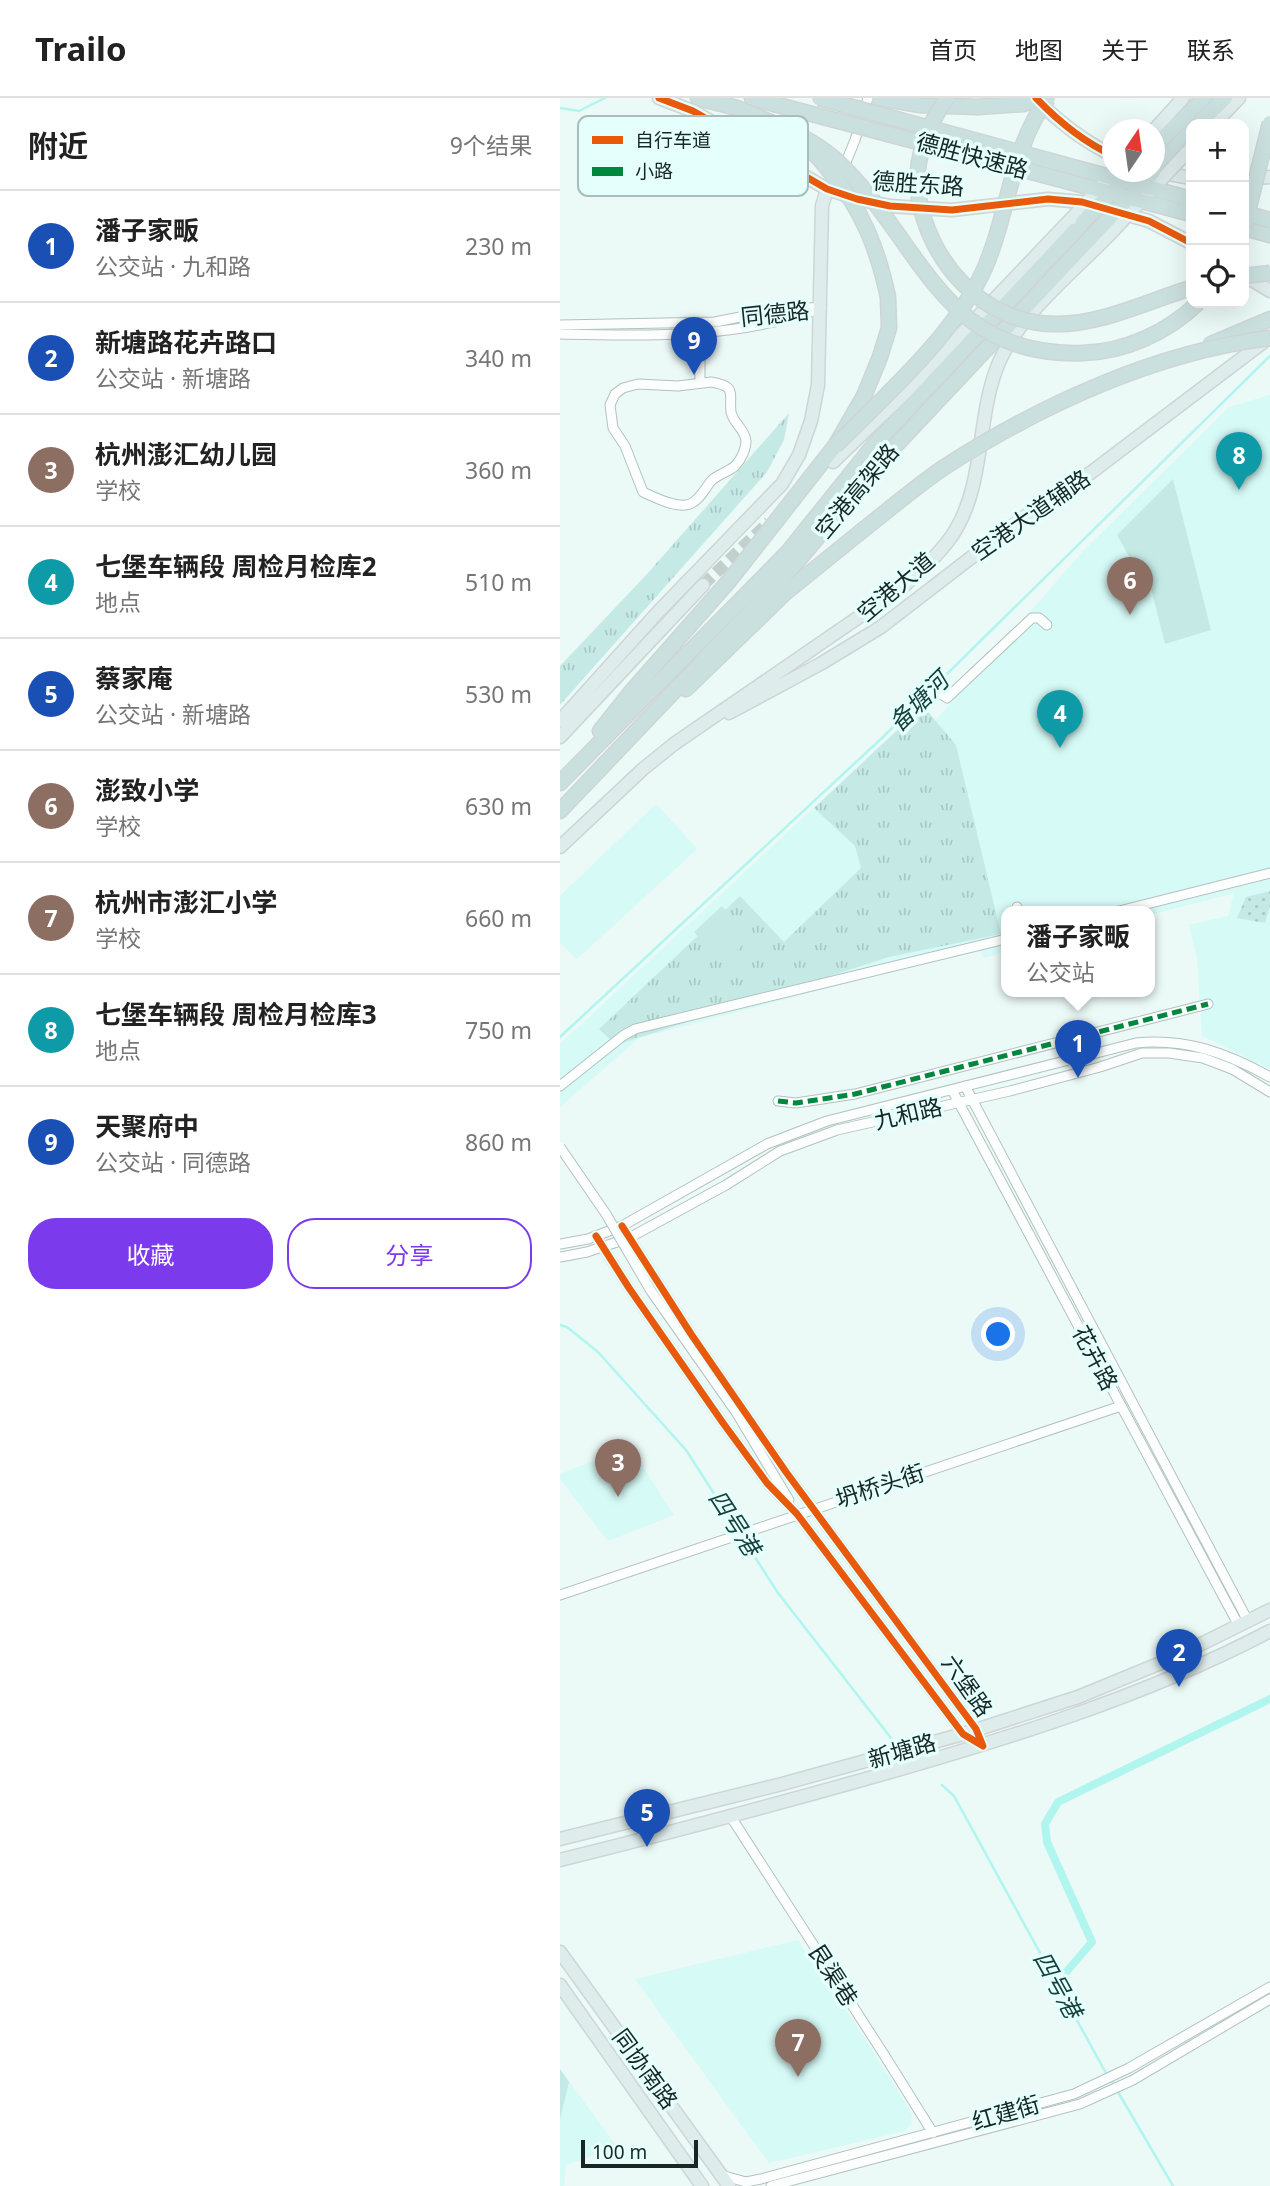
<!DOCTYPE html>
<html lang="zh">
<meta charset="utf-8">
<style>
:root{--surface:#fff;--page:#f2f2f2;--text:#222;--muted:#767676;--line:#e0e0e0;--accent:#7c3aed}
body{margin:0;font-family:"Noto Sans","Noto Sans SC",sans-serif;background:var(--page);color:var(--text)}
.controls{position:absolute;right:21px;top:21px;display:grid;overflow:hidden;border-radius:14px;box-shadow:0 7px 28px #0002}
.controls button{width:63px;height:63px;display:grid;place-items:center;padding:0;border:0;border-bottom:2px solid var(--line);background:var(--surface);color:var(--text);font:35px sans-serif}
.compass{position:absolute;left:542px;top:21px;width:63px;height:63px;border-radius:50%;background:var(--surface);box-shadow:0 7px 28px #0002;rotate:13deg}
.scale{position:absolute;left:21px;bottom:18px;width:117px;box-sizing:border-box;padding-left:7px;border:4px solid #172726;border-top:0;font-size:19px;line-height:24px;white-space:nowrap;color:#172726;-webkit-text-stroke:5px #e5fffc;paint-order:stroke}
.you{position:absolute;left:439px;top:1237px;width:24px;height:24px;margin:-18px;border:5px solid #fff;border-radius:50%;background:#1a73e8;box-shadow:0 0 0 10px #1a73e833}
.badge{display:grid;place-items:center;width:46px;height:46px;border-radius:50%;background:var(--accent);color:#fff;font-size:23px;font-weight:700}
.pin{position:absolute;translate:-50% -58px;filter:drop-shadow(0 2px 4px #0008)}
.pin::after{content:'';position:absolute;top:37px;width:24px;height:21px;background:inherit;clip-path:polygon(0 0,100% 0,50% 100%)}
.popup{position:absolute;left:441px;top:808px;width:154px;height:91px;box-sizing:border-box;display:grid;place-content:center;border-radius:14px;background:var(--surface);filter:drop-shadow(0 2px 5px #0005);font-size:23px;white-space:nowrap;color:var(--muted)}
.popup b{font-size:26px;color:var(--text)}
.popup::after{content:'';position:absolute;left:50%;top:100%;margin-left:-14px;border:14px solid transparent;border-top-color:var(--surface)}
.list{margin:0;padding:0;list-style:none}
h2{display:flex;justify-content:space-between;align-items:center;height:91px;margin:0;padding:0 28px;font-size:30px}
h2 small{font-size:23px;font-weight:400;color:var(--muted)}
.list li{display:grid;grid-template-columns:46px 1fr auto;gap:21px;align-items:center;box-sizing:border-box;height:112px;padding:0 28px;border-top:2px solid var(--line)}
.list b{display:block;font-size:26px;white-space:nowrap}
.list p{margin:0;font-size:23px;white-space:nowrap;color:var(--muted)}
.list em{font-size:23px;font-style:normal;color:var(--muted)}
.actions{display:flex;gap:14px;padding:21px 28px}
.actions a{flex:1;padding:16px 0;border:2px solid var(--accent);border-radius:28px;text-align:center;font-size:24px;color:var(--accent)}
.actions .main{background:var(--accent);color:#fff}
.icon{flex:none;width:38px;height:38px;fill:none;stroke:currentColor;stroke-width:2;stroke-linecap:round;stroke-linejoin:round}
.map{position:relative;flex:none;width:710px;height:2088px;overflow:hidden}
header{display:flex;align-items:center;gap:42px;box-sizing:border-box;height:98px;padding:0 35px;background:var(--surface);border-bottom:2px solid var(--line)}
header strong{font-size:33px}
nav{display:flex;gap:38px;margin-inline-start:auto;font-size:24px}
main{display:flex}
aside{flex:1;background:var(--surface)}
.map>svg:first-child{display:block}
.built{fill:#d6faf6}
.grass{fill:url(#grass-dots)}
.park{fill:url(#park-tufts)}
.pitch{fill:#c5eae6}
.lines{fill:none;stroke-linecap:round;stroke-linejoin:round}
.stream{stroke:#b0f6ef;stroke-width:2.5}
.canal{stroke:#b0f6ef;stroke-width:8}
.major-tunnel{stroke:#c1cfcd;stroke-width:12;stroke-dasharray:12 6;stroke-linecap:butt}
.minor-casing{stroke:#b3c2c0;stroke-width:11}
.major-casing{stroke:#ced6d5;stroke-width:15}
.highway-casing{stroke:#ced6d5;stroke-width:17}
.minor{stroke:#fcfefe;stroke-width:9}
.major{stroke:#deeceb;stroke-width:12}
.highway{stroke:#cae0df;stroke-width:14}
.minor-bridge-casing{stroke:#b3c2c0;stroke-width:11;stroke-linecap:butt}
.major-bridge-casing{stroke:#ced6d5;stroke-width:15;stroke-linecap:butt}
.highway-bridge-casing{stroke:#ced6d5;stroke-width:17;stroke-linecap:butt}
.minor-bridge{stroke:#fcfefe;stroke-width:9}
.major-bridge{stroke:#deeceb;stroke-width:12}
.highway-bridge{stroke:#cae0df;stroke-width:14}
.quiet{stroke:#00873e;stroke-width:5;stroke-dasharray:10 5;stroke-linecap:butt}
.cycleway-casing{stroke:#e5fffc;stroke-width:11}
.cycleway{stroke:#e8590c;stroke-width:7}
.labels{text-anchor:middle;stroke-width:7;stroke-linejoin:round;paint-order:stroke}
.street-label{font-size:23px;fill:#172726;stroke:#e5fffc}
.water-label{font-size:24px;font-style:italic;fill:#15413e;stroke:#e5fffc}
.key{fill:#e5fffc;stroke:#a7bebc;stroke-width:2}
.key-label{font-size:19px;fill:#172726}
</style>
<header>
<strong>Trailo</strong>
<nav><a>首页</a><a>地图</a><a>关于</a><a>联系</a></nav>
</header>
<main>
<aside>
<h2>附近<small>9个结果</small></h2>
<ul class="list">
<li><span class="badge" style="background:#1a4fb4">1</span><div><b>潘子家畈</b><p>公交站 · 九和路</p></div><em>230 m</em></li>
<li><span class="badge" style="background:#1a4fb4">2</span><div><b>新塘路花卉路口</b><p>公交站 · 新塘路</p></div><em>340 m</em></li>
<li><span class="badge" style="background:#8d6e63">3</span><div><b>杭州澎汇幼儿园</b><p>学校</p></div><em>360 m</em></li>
<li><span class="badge" style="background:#0f9aa8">4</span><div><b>七堡车辆段 周检月检库2</b><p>地点</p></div><em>510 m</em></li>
<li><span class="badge" style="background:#1a4fb4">5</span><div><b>蔡家庵</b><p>公交站 · 新塘路</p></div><em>530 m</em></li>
<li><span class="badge" style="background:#8d6e63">6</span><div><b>澎致小学</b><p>学校</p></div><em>630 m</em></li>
<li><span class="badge" style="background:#8d6e63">7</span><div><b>杭州市澎汇小学</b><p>学校</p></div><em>660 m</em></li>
<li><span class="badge" style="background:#0f9aa8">8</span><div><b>七堡车辆段 周检月检库3</b><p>地点</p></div><em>750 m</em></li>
<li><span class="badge" style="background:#1a4fb4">9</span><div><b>天聚府中</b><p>公交站 · 同德路</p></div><em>860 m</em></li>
</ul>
<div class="actions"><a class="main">收藏</a><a>分享</a></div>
</aside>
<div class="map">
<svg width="710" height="2088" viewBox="0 0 710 2088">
<defs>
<pattern id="grass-dots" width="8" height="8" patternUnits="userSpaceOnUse" patternTransform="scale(1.75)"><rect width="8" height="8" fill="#c5eae6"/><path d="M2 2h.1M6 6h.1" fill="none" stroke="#a8c9c5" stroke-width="1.8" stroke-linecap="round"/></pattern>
<pattern id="park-tufts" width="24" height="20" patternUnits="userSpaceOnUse" patternTransform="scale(1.75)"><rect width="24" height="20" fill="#c5eae6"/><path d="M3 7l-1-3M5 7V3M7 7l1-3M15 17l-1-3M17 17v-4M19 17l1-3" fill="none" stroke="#a8c9c5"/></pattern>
</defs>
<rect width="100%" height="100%" fill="#ebf9f7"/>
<g class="built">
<path d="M710,297V971L642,938L637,861L629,827L668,818L674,795L590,817V814H446V854L423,860L419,850L79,940L0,1009V946L363,608L376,622L524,452L669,309Z"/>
<path d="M96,706L137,751L17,861L0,845V798Z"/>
<path d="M70,1349L114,1417L48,1443L0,1381V1376Z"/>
<path d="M238,1842L289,1916L348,2009L352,2017L351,2026L345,2033L209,2065L75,1881Z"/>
<path d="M0,1971L57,2049L6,2067L4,2088H0Z"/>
</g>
<path class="grass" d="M710,793V808L705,825L677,820L686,799Z"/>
<g class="park">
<path d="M229,315L224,342L207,374L0,607V568L87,476Z"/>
<path d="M363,608L396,647L441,836L329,859L56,947L39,931L180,798L224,844L301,770L295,748L254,710Z"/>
</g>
<g class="pitch">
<path d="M613,381L651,532L605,546L591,490L571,462L557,437Z"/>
<path d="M162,808L176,825L181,821L194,836L163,866L134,834Z"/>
<path d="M0,1971L9,1984L0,2021Z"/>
</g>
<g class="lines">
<g class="stream">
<path d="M0,10L19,13L45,0"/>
<path d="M0,939L323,639L710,258"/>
<path d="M0,1227L7,1229L38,1254L126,1352L218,1495L331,1640"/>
<path d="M382,1687L394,1698L547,1977"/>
<path d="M551,1982L613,2088"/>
</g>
<path class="canal" d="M496,1886L532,1844L487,1744L485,1726L498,1704L710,1601"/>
<path class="major-tunnel" d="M143,487L209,424"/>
<defs>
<g id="minor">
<path d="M282,74L295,42L308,0"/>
<path d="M0,227L155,224L229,209L256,210"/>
<path d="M0,236C87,238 178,241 261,210"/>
<path d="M140,236V285"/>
<path d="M151,284C177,288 169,295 171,314C173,325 185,331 186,343C186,351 181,362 175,368C168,374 159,376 152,382C145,390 140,402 130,406C117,411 94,399 83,394L65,348L53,330L50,307L55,296L63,290L78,286L118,288Z"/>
<path d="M378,594L387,600L472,520H479L487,527"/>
<path d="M456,814L457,809"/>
<path d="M555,814L710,775"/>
<path d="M0,988L64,937L75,931L446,841"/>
<path d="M405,988L688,1523"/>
<path d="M392,992L679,1528"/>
<path d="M218,1003L236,1005L295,996L648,906"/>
<path d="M36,1138L69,1190L163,1325L207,1385L237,1416L403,1636L423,1648L416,1631L226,1374L131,1236L62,1128"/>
<path d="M0,1146L28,1141L62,1128L207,1046L267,1023L576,945C626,940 667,955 710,979"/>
<path d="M0,1159L27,1154L69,1140L166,1087L220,1053L277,1032L450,993L540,969L582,955H609L643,960L672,971L710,994"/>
<path d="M196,1341L176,1314L229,1402"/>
<path d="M0,1497L561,1308"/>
<path d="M171,1719L323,1955L373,2035"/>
<path d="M161,2077L186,2084L201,2081L514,1996L569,1970L710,1889"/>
<path d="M211,2088L520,2006L573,1982L710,1901"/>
</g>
<g id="major">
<path d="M99,0L133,13L267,91L297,101L330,108L392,112L488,101L522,104L589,123L631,145"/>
<path d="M477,2C500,25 523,43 552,57"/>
<path d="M654,26L679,0"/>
<path d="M594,32L623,0"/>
<path d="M597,74L631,80"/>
<path d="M684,81L710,79"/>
<path d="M684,177L710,193"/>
<path d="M273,364L345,295L512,120"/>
<path d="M169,615L262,565L321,529L443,435L488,402L529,376L710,239"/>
<path d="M0,623L98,514L222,386L239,357L251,323L258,287L262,108L267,91"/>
<path d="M0,639L143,487"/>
<path d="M0,749L83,671L114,646L344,488C362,471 382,454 395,433C426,382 416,316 440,262C461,216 513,174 549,137"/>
<path d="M0,1741L222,1686L403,1636L518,1599L613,1560L710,1512"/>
<path d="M0,1762C101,1737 202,1710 302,1682C440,1643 583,1600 710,1533"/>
<path d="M0,1854L169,2088"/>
<path d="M0,1887L142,2088"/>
</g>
<g id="highway">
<path d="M138,0L177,10"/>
<path d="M192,0L214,6"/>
<path d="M319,0L360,7L417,9"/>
<path d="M638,26L665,0"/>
<path d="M594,49L644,0"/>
<path d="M594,72L631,33"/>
<path d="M684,130L710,137"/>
<path d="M651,246L710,221"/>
<path d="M126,591L225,495L298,436"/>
<path d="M40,633L71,594L169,483L275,348L304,298L320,259L329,230L328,199"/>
<path d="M0,685L228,454L313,348L523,124"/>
<path d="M0,713L237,464L323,361L538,132"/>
</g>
</defs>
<use href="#minor" class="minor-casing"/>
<use href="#major" class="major-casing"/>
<use href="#highway" class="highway-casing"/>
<use href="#minor" class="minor"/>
<use href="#major" class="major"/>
<use href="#highway" class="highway"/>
<defs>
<path id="minor-bridge" d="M0,1049L46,1116L91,1193L176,1314"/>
<g id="major-bridge">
<path d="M512,120L543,86"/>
<path d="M549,137L631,50"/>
</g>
<g id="highway-bridge">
<path d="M259,0L631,101"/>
<path d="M387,0C368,26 354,62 358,95C368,164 424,227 497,226C543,226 588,203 631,190"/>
<path d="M214,6L631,116"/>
<path d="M417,9L463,6L486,0"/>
<path d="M177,10C211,25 248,37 276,62C362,141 379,260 523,255C565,254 608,234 638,205"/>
<path d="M248,51C258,57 264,67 271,75C302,111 318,152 328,199"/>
<path d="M684,115L710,122"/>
<path d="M523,124L571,74"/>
<path d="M684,129L710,25"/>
<path d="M538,132L593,74"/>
<path d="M684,178L710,175"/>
<path d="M275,348C325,298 393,238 423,174C449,117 450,51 488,0"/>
<path d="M298,436C326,414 354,390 383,370C479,308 595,254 710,240"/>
</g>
</defs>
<use href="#minor-bridge" class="minor-bridge-casing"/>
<use href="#major-bridge" class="major-bridge-casing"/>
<use href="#highway-bridge" class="highway-bridge-casing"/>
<use href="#minor-bridge" class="minor-bridge"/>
<use href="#major-bridge" class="major-bridge"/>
<use href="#highway-bridge" class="highway-bridge"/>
<path class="quiet" d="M218,1003L236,1005L295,996L648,906"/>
<defs>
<g id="cycleway">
<path d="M99,0L133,13L267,91L297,101L330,108L392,112L488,101L522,104L589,123L631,145"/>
<path d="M476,0C499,24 522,43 552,57"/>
<path d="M36,1138L69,1190L163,1325L207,1385L237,1416L403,1636L423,1648L416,1631L226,1374L131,1236L62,1128"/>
</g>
</defs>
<use href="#cycleway" class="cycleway-casing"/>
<use href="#cycleway" class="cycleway"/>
</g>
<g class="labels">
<g class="street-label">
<text transform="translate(412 58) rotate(15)" y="8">德胜快速路</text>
<text transform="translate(358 86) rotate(4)" y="8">德胜东路</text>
<text transform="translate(215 216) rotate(-6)" y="8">同德路</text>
<text transform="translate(297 393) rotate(-50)" y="8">空港高架路</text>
<text transform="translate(471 417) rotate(-35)" y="8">空港大道辅路</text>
<text transform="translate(336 489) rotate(-40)" y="8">空港大道</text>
<text transform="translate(348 1016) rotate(-13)" y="8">九和路</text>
<text transform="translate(535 1260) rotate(62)" y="8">花卉路</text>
<text transform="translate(320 1388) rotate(-18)" y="8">坍桥头街</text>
<text transform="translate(407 1588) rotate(55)" y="8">六堡路</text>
<text transform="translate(342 1653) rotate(-16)" y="8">新塘路</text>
<text transform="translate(273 1877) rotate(57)" y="8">艮渠巷</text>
<text transform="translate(85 1971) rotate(54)" y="8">同协南路</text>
<text transform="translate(446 2015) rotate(-16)" y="8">红建街</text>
</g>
<g class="water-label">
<text transform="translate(359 604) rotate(-45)" y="8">备塘河</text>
<text transform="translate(174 1425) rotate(57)" y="8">四号港</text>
<text transform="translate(497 1887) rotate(61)" y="8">四号港</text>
</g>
</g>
<rect x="18" y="18" width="230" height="80" rx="10" class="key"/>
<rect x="32" y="38" width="31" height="8" fill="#e8590c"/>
<rect x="32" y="69" width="31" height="9" fill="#00873e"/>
<g class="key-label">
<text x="75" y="49">自行车道</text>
<text x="75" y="80">小路</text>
</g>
</svg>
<div class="controls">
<button>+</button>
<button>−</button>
<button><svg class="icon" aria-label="locate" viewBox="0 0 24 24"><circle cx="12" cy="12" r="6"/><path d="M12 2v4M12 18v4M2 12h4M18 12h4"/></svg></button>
</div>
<svg class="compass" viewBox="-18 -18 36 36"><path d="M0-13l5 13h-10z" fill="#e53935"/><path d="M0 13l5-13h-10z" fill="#767676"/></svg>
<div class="scale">100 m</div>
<div class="you"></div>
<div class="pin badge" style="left:518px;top:980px;background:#1a4fb4">1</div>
<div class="popup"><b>潘子家畈</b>公交站</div>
<div class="pin badge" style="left:619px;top:1589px;background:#1a4fb4">2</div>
<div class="pin badge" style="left:58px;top:1399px;background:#8d6e63">3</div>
<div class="pin badge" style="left:500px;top:650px;background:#0f9aa8">4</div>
<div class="pin badge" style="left:87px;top:1749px;background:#1a4fb4">5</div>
<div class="pin badge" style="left:570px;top:517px;background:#8d6e63">6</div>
<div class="pin badge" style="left:238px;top:1979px;background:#8d6e63">7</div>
<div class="pin badge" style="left:679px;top:392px;background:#0f9aa8">8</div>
<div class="pin badge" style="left:134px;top:277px;background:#1a4fb4">9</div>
</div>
</main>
